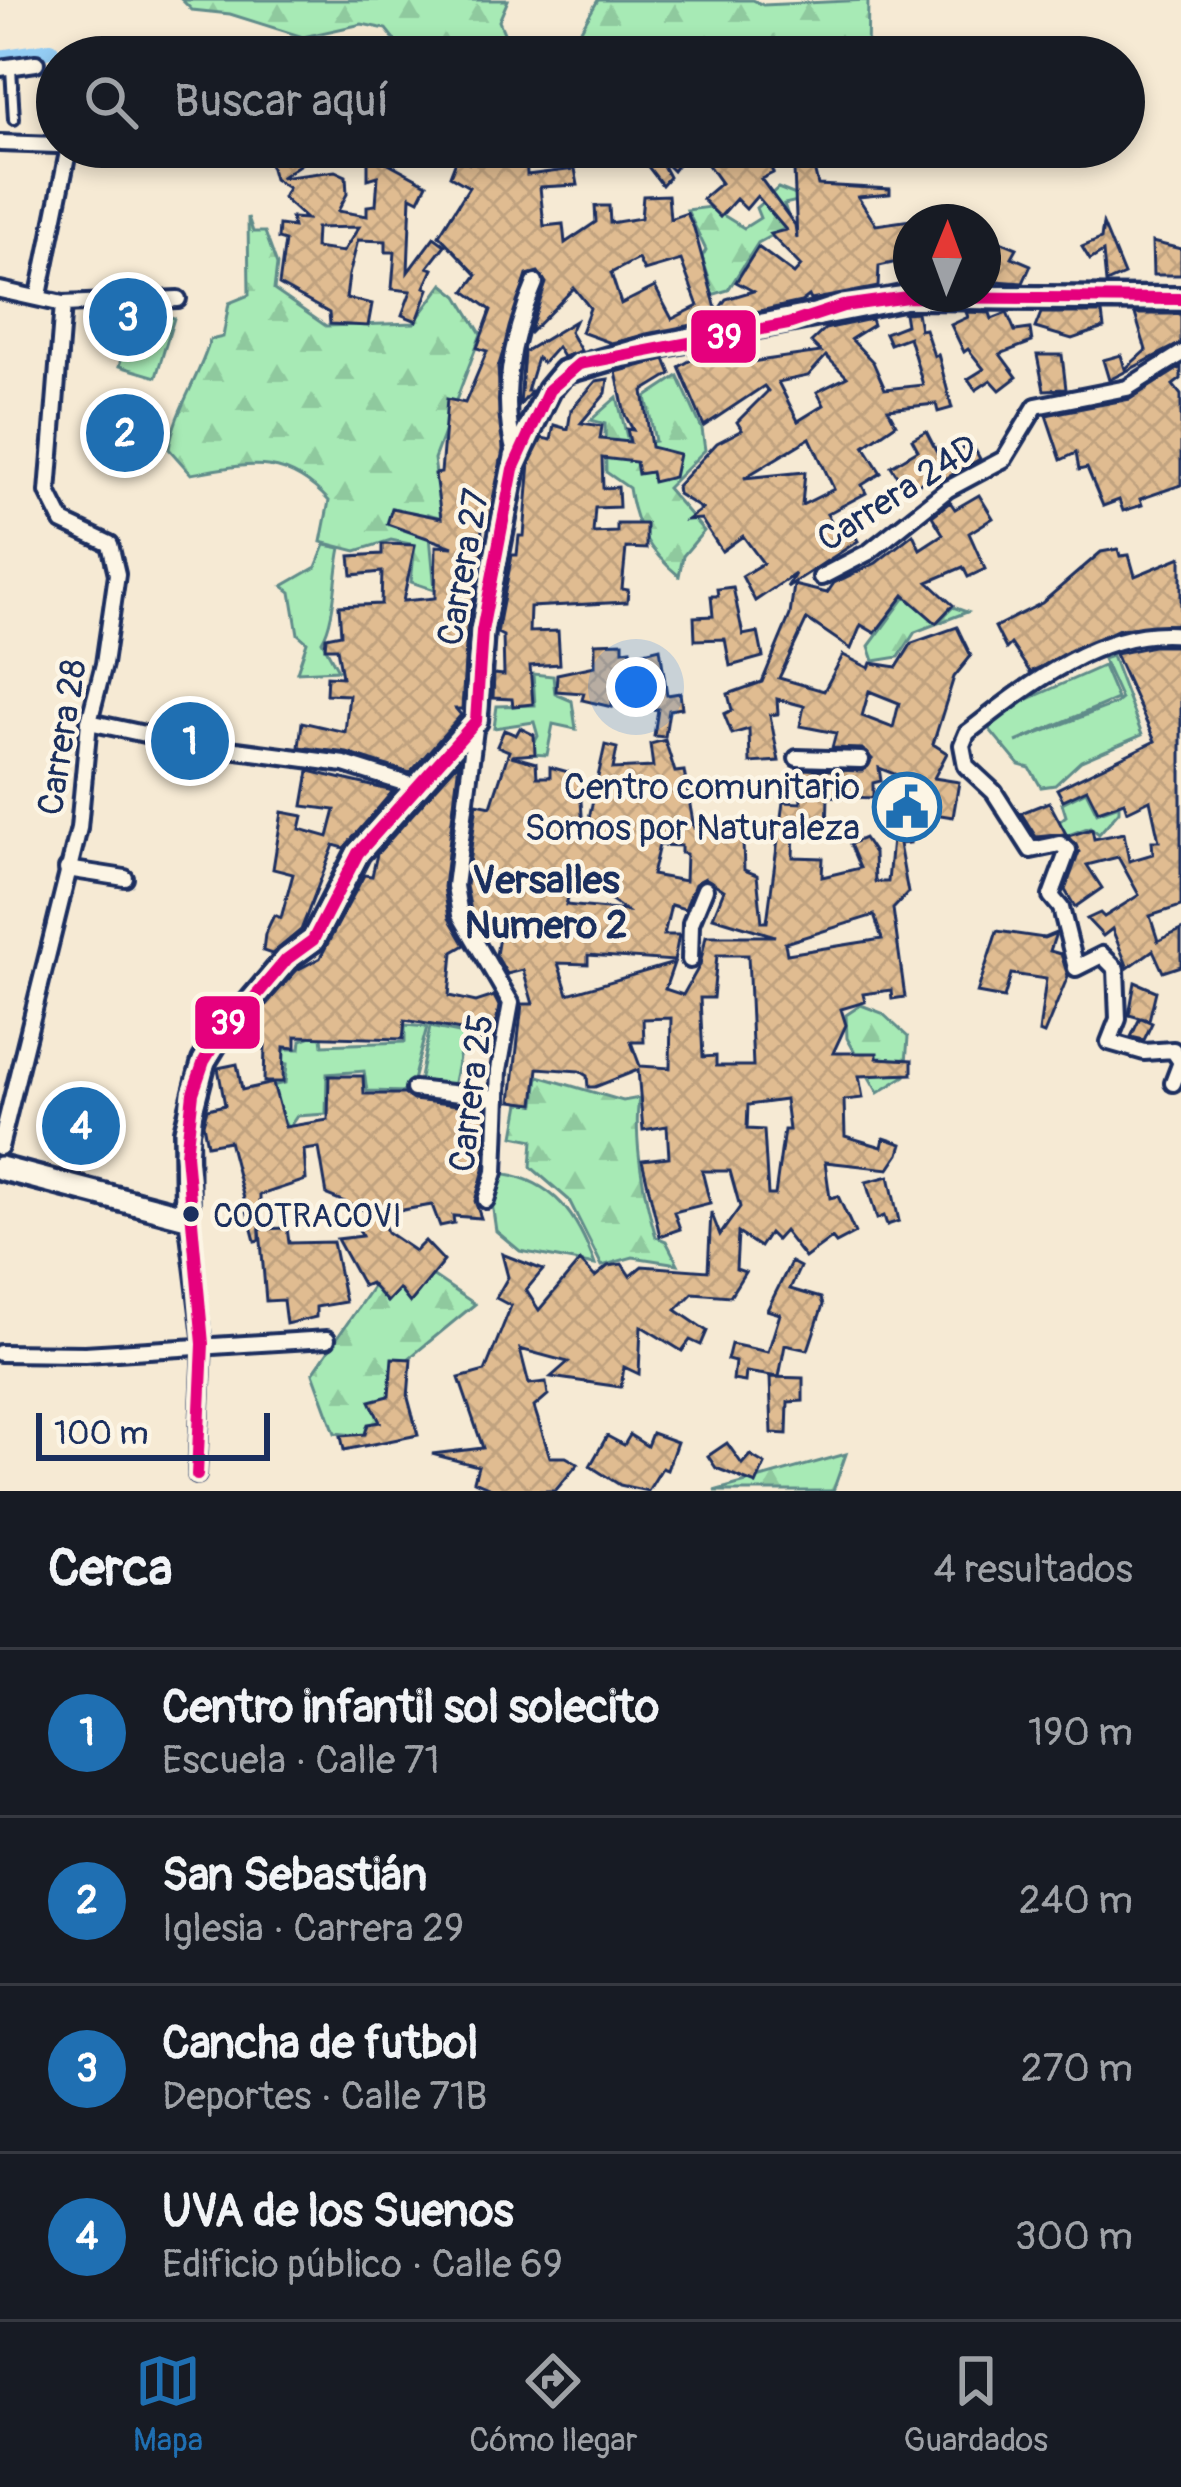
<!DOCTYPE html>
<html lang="es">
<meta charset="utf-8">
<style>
:root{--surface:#171b24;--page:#242831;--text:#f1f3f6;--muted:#9ea1a6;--line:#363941;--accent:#1f6fb2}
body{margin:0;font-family:Pangolin,sans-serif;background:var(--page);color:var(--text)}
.compass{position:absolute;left:893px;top:204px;width:108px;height:108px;border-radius:50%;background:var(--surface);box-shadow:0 6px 18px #0003;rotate:1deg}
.scale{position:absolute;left:36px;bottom:30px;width:234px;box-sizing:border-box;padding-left:12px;border:6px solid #1b2f5e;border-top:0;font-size:33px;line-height:42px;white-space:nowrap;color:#1b2f5e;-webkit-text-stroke:9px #fcf5e5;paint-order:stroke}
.you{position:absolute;left:636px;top:687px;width:42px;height:42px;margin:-30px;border:9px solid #fff;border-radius:50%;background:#1a73e8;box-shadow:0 0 0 18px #1a73e833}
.badge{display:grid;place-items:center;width:78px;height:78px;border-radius:50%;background:var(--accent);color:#fff;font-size:39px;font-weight:700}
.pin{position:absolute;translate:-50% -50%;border:6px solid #fff;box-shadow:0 3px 12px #0006}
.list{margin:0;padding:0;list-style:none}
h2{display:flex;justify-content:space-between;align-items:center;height:156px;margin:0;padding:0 48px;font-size:51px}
h2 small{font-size:39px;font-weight:400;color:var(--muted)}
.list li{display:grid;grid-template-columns:78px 1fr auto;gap:36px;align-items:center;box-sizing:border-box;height:168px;padding:0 48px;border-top:3px solid var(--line)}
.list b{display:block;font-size:45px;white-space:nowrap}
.list p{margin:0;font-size:39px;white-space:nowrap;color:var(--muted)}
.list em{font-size:39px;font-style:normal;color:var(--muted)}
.icon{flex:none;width:66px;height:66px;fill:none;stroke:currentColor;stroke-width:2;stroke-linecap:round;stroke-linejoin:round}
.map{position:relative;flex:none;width:1181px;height:1491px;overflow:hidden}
.search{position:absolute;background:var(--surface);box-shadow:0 6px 18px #0003;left:36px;right:36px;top:36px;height:132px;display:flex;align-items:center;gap:30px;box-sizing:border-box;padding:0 42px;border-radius:66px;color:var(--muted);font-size:45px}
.sheet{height:828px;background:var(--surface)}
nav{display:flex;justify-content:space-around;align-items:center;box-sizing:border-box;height:168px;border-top:3px solid var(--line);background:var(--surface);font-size:33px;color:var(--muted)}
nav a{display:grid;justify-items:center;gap:6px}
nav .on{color:var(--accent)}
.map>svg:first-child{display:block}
.grass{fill:#a7eab5;stroke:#618c8a;stroke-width:3}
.forest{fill:url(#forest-firs);stroke:#618c8a;stroke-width:3}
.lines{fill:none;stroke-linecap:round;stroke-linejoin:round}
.canal{stroke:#94cdf4;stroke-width:16}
.building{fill:url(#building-cross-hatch);stroke:#1b2f5e;stroke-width:3;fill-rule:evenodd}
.lane-casing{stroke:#1b2f5e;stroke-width:16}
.street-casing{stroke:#1b2f5e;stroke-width:22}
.secondary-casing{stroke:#1b2f5e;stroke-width:30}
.lane{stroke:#fcf5e5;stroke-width:8}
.street{stroke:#fcf5e5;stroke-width:14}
.secondary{stroke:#fcf5e5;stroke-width:21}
.bus-1-casing{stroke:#fcf5e5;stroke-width:21}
.bus-1{stroke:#e5007d;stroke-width:12}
.bus-dot{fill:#1b2f5e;stroke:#fcf5e5;stroke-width:4.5}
.labels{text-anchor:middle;stroke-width:9;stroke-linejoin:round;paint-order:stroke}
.bus-label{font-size:33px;fill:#1b2f5e;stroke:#fcf5e5;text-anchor:start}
.street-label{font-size:36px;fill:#1b2f5e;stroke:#fcf5e5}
.poi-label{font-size:36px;fill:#1b2f5e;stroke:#fcf5e5;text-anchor:end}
.neighbourhood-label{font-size:39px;font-weight:bold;fill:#1b2f5e;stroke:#fcf5e5}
.line-badge{stroke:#fcf5e5;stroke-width:4.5}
.badge-label{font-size:33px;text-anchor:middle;font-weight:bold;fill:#fff}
</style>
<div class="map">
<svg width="1181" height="1491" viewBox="0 0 1181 1491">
<defs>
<pattern id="forest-firs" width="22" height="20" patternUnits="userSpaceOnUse" patternTransform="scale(3)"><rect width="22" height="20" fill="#a7eab5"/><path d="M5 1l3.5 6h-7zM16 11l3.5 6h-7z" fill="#8fc99e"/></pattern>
<pattern id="building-cross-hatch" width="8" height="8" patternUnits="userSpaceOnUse" patternTransform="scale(3)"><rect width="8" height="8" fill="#e0bc91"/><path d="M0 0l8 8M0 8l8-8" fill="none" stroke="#c0a27f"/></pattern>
</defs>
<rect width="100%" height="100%" fill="#f6ead4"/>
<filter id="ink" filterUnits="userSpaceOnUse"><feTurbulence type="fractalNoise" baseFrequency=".00833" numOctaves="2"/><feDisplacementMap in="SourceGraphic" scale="24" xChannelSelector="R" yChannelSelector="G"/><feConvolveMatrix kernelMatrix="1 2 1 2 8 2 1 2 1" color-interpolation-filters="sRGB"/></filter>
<g filter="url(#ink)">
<g class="grass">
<path d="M137,307L174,318L156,377L119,366Z"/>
<path d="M325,545L341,548C335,575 335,621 322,641L338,670L297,672L307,642L298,634L291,592L283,586L316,567Z"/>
<path d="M1112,656L1142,735L1081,761L1055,785L1041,787L1030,768L1019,765L986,725L1004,710L1103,666L1117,699L1016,742L1115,704L1121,699L1103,659Z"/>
<path d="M533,674L553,676L555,694L572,701L576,729L553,724L547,755L528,754L538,736L534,722L494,728L497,706L535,705Z"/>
<path d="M1086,791L1097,813L1119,805V811L1099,834L1090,827L1055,840V825L1066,816L1062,803Z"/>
<path d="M308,1017L320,1020L323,1045L405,1042V1025L427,1027L410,1092L367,1091L364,1071L327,1074L326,1114L297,1116L288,1129L266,1087L285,1083L287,1064L267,1060L271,1049H300L301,1040L309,1037Z"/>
<path d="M430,1027L464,1034L452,1091L418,1088Z"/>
<path d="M501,1173C554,1181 578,1216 595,1265L520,1251L496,1231L492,1203Z"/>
</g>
<g class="forest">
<path d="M182,0H508L499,21L510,47L528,57H408L386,29L362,24L303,37L230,14L192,10Z"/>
<path d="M598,0H753L763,5L868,0L867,57H565Z"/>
<path d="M778,188L806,199L784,204L791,225L758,243L728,290L702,298L693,292L711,285L702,257L706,250L687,210L710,207L744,228L760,218L756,208Z"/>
<path d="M248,217L253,232H265L277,265L274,290L326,326L414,323L443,284L458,296L481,334L434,459L442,518L428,514L435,590L411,582L415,545L391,540L356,551L321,542L329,501C285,453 248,464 191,474L169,449C174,411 199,379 210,340L223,337L229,303L249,295Z"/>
<path d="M678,376L702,429L705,450L667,488L704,531L683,556L679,576C649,551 635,528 629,488L606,472L605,424L591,420L617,397L629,445L655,441L646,397Z"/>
<path d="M905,597L938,622L953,607L967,612L915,632L899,657L874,661L869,646Z"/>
<path d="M861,1005L882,1013L908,1037L905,1076L878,1093L847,1038L846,1015Z"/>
<path d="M538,1076L623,1101L639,1098C633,1139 644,1196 656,1237L666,1241L678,1264L633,1257L602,1266L569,1200L531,1167L533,1140L514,1136L520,1103L535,1104Z"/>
<path d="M429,1273L475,1304L391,1373L395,1396L373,1437L335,1433L313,1373L375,1283Z"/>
<path d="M846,1454L833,1491H714Z"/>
</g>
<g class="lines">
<path class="canal" d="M0,58L51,50"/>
</g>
<g class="building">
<path d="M456,147L526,152L527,175L575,169L578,185L540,187L544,226L563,224L565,243L596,222L595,206H609L610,223L641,218L643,196L668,195L670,219L687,213L694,228L717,312L726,299L753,291L736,282L758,247L794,274L801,266L770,234L786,230L757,196L746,209L736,199L720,217L702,199L721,183L695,147H764L773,173L761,179L795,225L797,239L793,147H809L818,185L890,189V194L858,197L876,225L911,220V259L879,266L878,287L811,300L809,296L801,302L611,343L581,332L590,308L574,288L529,334L546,283L538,272L527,275L498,368L503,450L489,519H481L483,550L467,628L462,709H456L461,715L410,773L347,753L299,747L302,722L345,732L349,695L326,694L327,676L342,677L337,648H325L326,637L341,634L339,606L381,604L382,572L352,575L350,556L382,554V544L415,545L403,601L435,598L436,546L453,547L387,524L392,508L441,518L435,474L441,473L447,399L465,403L487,351L477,348L491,310L465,291L477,275L439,235L469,187L450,176L457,158L466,162ZM638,259L644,271L681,260L698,306L672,319L655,287L621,304L611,273Z"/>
<path d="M649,147H691L673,171L658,156L669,177L662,185L643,160L652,150Z"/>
<path d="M307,148L308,159L280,178L335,171L346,176L347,194L338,211L367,216V206L376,205L378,176L368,179V152L427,184L419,200L411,196L408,272L434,237L445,245L428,267L433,269L425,287L429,289L417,321L402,315L411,291L392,289L395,252H386V241L358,240L349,275L346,298L372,304L368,326L330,324L329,313L279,285L285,241L278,239L279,225L293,227L291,218L306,219L283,198L288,188L274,179L267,154ZM359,227L343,252L315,248L316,228Z"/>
<path d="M1103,224L1124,275L1106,283L1103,252L1090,260L1082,247L1101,239Z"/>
<path d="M1000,241L1017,248L1012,257L1031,265L1023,283L983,280V263H991Z"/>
<path d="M1152,242L1181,249V275H1153Z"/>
<path d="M917,312L920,330L925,329L934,356L938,354L952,408L938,412L936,404L888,409L896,424L864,446L881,473L862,485L866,493L827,514L839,534L851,528L858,541L787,587L795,574L755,601L742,576L763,563L743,536L722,551L701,519L687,520L702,509L678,494L677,486L717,443L742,430L737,422L768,391L764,386L704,426L679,367L705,352L728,347L737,364L821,352L811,342L825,329L871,319L873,325L851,339L873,362L885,389L923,385L909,337L890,344L885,333L906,325L904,313ZM826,356L847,377L817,392L824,405L798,421L778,382L808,376ZM810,438L834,489L802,505L805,472L744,478Z"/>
<path d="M966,312L990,313L992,319L1007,313L1015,331L1030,329L1032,342L1000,354L1017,377L1000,390L991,380L976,390L968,379L984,369L968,349L964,352L951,325L968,317Z"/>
<path d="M1041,313H1102L1104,328L1072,339L1035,328Z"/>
<path d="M1135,314H1181V343L1109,380L1103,360L1121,355L1125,369L1146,350Z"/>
<path d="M575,321L570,332L581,351L563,357L557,347L543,363L537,358L527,391H532L520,405L524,352Z"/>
<path d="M1037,355H1062L1066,389L1044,390Z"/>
<path d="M665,359L671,374L643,391L651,447L679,454L674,477L653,482L651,472L638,474L636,462L602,458L603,488L618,487L619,507L595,508L593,533L617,532V524H646V549L626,548L622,589L628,590L627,602L530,607L529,632L558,631L560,664L530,666L533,704L513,706L512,699L493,698L494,674L504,675L503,636L497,633L512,555H517L519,536H524L530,462L542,438L551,440L554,425L568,429L571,410L596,381L608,379L606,393L581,423L602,426L600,439L630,442L627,429L633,430L625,415L616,372Z"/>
<path d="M1181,367V379L1173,385L1181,395V485L1140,499L1142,505L1123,511L1119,500L1103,506L1087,468L1079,470L1076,453L1061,460L1046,415L1130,399Z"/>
<path d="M926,431L941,460L972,444L980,459L936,484L931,476L907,491L891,466L918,450L912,439Z"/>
<path d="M979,495L993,518L969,533L985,569L968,577L963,567L928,582L953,605L936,623L904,595L875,633L861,625L851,649L807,619L779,678L824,691L843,655L869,668L871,663L897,667L912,643L957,627L971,656L954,677L933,744L947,753L934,778L959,782L953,817L916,811L914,823H908L910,843L899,844L908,893L893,909L905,997L892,999L891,990L863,994L865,1002L841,1009L846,1025L833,1053H877V1058L912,1060V1074L859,1076L863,1098L844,1100L845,1136L882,1147L884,1138L902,1144L899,1154L889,1169L825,1162L830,1198L838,1196L855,1233L836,1243L832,1238L805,1258L784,1231L776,1240L769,1233L760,1247L738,1233L736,1269L745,1272L730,1296L693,1293L676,1310L707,1331L701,1345L690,1340L682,1351L641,1326L639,1374L624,1367L621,1387L551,1377L568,1362L520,1349L529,1384L546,1382L548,1395L534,1407L550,1457H566L578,1464L555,1491H497L474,1481L478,1466L432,1454L483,1448L459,1378L485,1371L511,1306L496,1298L508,1277L502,1254L543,1270L526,1290L539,1310L580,1261L595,1277L608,1266L622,1264L630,1276L642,1266L708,1271L711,1212L720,1235L740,1207L730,1171H702L710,1203L674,1212L680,1229L660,1236L642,1160L669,1157L667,1126L643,1130L638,1070L595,1087H588L587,1076L579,1071L538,1068L534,1104L511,1101L522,1004H533L523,970L507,974L496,955L500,931L480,927L471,911L466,886L477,803L491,806L509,751L497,746L504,730L516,735L520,728L534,735L535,754L511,756L536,763L537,777H550V767L579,775L584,841L605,745L617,748L613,769L653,767L650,744L665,740L675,772L684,771L694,828L769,830L743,842L744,870L757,875L762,922H767L783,802L801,803L799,769L862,771L872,759L862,749L832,748L836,733L800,726L804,706L777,699L778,714L770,715L779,761L750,763L749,729L732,734L724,714L732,710L728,694L762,682L790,615L794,585L827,593L834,583L876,563L913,534L920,549L943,534L932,516L950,502L955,509ZM869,691L899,703L893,728L862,716ZM879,768L912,781L895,814L898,839H892L888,882H875L874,853L864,838L850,844L860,868L822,877L823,858L793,857L794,829L827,831L828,796L873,798V783L881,781ZM659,845L681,846V853L686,854L685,881L652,875ZM574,875L626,911L566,905ZM705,878L724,890L713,917L775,936H706L700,965L683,995L665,989L674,963L568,994L558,963L588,964V955L674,961L679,935H664L671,905L685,909L695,884ZM874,915L882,939L787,954L785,943ZM717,955H748L753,1066H716V1056L703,1057L700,998H713ZM671,1018L670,1068L640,1066L631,1042H644L643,1019ZM785,1100L789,1130H784L775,1195H768L764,1130L747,1129L748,1105Z"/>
<path d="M1118,549L1120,556L1129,555L1135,576L1181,557V624L1119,629L1030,672L1011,644L1006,649L995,627L1042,603L1101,552Z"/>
<path d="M733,587L743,635L758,632L763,657L730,666L725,639L695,640L694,617L713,616L711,596H718L717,589Z"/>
<path d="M623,642V650L631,649L632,655L660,648L667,695L680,693L682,708L669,710L665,737L654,736L658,709L644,710L643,702L612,701V707L582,700L584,693L556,691L557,674L595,666V643Z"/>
<path d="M1153,646H1181V906L1150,916L1158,941L1181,930V966L1163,972L1153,950L1128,968L1112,929L1103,936L1087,919L1100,913L1104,917L1139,895L1118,857L1087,865L1102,888L1075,907L1065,890L1079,852L1068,836L1092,829L1094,839L1124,833L1129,861L1153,854L1152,841H1159L1150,800L1127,811L1124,802L1098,811L1087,789L1063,800L1057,789L1155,741L1115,654Z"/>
<path d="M459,762L444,887L449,918L465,945L453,952L449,996L476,1002L494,996L499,1006L493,1042L464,1040L466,1031L405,1020L403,1039L296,1036V1048L284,1047L283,1082H264L265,1045L238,1034L297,970L320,958L364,875L372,876L377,854Z"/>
<path d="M309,771L393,791L344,848L334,845L301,930L272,954L263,951L265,934L274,915L281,918L293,874L273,869L282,812L303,816L300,829L328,837L335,810L303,806Z"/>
<path d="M1049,802L1066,834L1036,837L1021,813Z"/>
<path d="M997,931L1044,938L1056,933L1050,951L1061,954L1068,976L1044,1034L1039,1032L1046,979L1011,974L1004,998L977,993Z"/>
<path d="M1135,982L1156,991L1149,1020L1141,1018L1152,1023L1144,1040L1131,1037L1140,1018L1129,1015Z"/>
<path d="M237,1064L242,1090L273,1083L285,1127L328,1120L329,1076H363L364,1094H404L413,1100L486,1108L484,1170L475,1201L481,1218L453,1216L454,1223L440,1226L432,1205L380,1214L387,1232L415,1251L425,1241L444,1261L410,1303L399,1289L387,1302L370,1283L363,1286L337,1239L362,1236L356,1223L375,1214L327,1195L319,1148L304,1150L306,1180L260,1195V1240L255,1241L229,1141L207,1145L203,1124L207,1109L225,1105L218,1068Z"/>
<path d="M889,1176L899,1221L887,1225L884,1216L877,1219L866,1182Z"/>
<path d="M287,1228L289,1243L333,1242L345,1302L316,1307V1317L286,1324L283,1300L266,1301L260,1229Z"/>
<path d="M791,1262L800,1267L790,1289L821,1298L823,1305L808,1350L785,1345L779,1377L746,1372L745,1382L733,1380L735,1362L727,1360L731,1344L768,1352L780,1314L767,1310Z"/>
<path d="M392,1358L411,1359L408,1398L418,1435L344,1450L341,1436L365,1434L368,1424L380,1422L370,1401L389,1396Z"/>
<path d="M770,1377L803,1378V1401L788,1402L787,1434L772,1433Z"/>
<path d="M652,1433L677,1442L667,1470L662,1468L648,1491L620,1485L590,1466L607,1436L624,1445L630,1435L647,1446Z"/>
<path d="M727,1443L742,1464L750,1455L765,1464L756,1484L716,1468L708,1456Z"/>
</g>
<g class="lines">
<defs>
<path id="lane" d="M11,68L14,119"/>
<g id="street">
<path d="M0,68L36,63"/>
<path d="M0,143L57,145"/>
<path d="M75,147L109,154"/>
<path d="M0,290L63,304L178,299"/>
<path d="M39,295L69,147"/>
<path d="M516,457C499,400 511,338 535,283"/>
<path d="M821,577L869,552L948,489L1004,459L1036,406L1127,388L1181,354"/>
<path d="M476,721L455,886L460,915L511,1003L499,1070L495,1172L486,1200"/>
<path d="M89,722L191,744L344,764L417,787"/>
<path d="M797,758L861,760"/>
<path d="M67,869L125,878"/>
<path d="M690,960L691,923L705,889"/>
<path d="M1173,1083L1181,1062L1173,1050L1144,1052L1109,1042L1118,1019L1116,969L1102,955L1076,968L1061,908L1051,896L1068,850L1060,844L1031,850L994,792L966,766L962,745L967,733C1027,686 1102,626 1181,635"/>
<path d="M414,1089L498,1098"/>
<path d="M0,1147L79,828L89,722L104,664L117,574L110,544L63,522L48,492L63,304"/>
<path d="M187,1217L203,1344L197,1475"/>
<path d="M0,1353L85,1354L327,1339"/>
</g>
<path id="secondary" d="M0,1168L187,1217L186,1131L204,1061L231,1017L243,1011L287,959L313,940L358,853L476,721L482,631L516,457L549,390L564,372L650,347L907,297L1181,299"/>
</defs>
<use href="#lane" class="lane-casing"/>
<use href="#street" class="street-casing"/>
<use href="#secondary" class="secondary-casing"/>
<use href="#lane" class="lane"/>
<use href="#street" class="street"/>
<use href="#secondary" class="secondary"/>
<defs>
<path id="bus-1" d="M197,1475L203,1344L186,1154L193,1093L204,1061L231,1017L243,1011L287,959L313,940L358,853L476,721L482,631L513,469L549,390L579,364L788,324L843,306L907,297L1181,299"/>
</defs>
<use href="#bus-1" class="bus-1-casing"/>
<use href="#bus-1" class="bus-1"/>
</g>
</g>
<defs>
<symbol id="civic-ring" viewBox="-11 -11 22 22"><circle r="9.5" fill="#fcf5e5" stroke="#1f6fb2" stroke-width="1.5"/><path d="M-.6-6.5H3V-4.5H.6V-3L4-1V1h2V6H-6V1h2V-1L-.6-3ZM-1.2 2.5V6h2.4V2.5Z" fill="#1f6fb2"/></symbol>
</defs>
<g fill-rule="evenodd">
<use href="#civic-ring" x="869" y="769" width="76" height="76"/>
</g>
<circle class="bus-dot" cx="191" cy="1214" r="10"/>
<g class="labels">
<g class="bus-label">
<text x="213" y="1227">COOTRACOVI</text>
</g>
<g class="street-label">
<text transform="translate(897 492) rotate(-33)" y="13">Carrera 24D</text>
<text transform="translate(462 567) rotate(-80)" y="13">Carrera 27</text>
<text transform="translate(61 737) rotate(-81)" y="13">Carrera 28</text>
<text transform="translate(470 1093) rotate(-83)" y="13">Carrera 25</text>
</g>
<g class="poi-label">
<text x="860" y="799">Centro comunitario<tspan x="860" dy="41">Somos por Naturaleza</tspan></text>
</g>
<g class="neighbourhood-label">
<text x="546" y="893">Versalles<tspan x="546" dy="45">Numero 2</tspan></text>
</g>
</g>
<g class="line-badge">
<rect x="689" y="308" width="69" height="57" rx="12" fill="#e5007d"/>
<rect x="193" y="994" width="69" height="57" rx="12" fill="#e5007d"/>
</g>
<g class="badge-label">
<text x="724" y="348">39</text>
<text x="228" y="1034">39</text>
</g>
</svg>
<svg class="compass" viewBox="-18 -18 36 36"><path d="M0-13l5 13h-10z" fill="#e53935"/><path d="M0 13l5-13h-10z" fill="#9ea1a6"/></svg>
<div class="scale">100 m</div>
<div class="you"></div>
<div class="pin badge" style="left:190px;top:741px">1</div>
<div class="pin badge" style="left:125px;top:433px">2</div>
<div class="pin badge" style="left:128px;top:317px">3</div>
<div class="pin badge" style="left:81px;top:1126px">4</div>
<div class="search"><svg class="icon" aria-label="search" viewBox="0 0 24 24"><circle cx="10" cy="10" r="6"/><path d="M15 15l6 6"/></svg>Buscar aquí</div>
</div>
<section class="sheet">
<h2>Cerca<small>4 resultados</small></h2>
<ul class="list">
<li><span class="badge">1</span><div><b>Centro infantil sol solecito</b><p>Escuela · Calle 71</p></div><em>190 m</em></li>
<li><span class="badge">2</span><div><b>San Sebastián</b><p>Iglesia · Carrera 29</p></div><em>240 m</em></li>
<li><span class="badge">3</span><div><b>Cancha de futbol</b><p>Deportes · Calle 71B</p></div><em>270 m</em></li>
<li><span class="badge">4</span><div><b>UVA de los Suenos</b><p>Edificio público · Calle 69</p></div><em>300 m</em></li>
</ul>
</section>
<nav>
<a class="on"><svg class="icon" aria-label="map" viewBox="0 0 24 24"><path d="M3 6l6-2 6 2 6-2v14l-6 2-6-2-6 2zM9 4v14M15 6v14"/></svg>Mapa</a>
<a><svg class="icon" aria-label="directions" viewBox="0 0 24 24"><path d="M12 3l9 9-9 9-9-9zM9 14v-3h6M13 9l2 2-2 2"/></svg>Cómo llegar</a>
<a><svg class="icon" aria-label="saved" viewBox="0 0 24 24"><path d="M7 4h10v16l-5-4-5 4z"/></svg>Guardados</a>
</nav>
